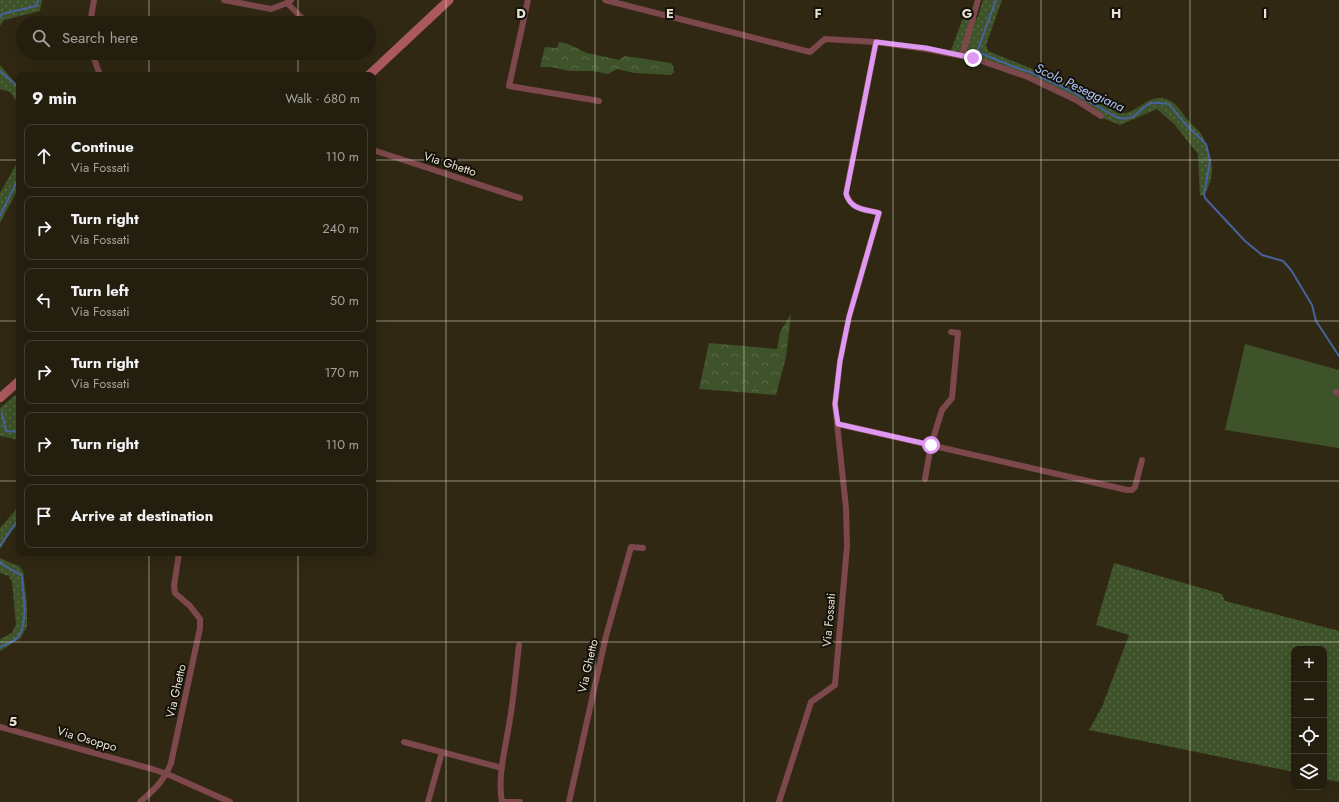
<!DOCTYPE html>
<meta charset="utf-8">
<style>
:root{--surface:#241e0e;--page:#2c2717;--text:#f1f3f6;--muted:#a3a29e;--line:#413c2e}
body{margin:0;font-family:Jost,sans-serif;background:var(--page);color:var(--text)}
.controls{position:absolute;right:12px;bottom:12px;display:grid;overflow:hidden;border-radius:8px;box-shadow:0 4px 16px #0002}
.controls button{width:36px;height:36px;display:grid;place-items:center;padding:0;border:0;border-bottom:1px solid var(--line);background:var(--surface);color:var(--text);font:20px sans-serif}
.stop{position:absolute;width:12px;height:12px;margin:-9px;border:3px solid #de98f2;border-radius:50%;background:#fff}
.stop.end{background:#de98f2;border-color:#fff;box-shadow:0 1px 4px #0008}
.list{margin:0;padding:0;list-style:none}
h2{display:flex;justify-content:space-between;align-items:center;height:52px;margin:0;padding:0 16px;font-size:17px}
h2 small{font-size:13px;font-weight:400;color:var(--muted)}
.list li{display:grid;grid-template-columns:26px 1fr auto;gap:12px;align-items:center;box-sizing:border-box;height:64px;margin:0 8px 8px;padding:0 8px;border:1px solid var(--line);border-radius:8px}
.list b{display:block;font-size:15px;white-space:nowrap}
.list p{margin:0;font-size:13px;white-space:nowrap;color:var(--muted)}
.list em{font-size:13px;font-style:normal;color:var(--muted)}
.icon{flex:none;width:22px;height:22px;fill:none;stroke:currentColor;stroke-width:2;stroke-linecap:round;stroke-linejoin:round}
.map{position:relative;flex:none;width:1339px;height:802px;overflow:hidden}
.search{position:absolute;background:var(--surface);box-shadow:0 4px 16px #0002;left:16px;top:16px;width:360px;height:44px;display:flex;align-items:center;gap:10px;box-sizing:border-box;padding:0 14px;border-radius:22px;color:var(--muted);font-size:15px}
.panel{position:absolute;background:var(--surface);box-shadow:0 4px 16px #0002;left:16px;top:72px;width:360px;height:484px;border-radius:8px}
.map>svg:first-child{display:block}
.grass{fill:url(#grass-dots)}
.forest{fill:url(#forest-crowns)}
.park{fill:#3e5329}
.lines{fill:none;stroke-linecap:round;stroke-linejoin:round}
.stream{stroke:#47629e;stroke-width:2}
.street{stroke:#7d484c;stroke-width:6}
.secondary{stroke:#ab585f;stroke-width:9}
.route{stroke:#de98f2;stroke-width:5}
.grid{fill:none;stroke:#e7e2d5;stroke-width:1;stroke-opacity:0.55}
.labels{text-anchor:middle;stroke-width:4;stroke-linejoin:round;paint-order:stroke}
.street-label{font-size:12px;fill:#e7e2d5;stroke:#151108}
.water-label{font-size:13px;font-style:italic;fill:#aec7fb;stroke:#151108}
.grid-label{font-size:13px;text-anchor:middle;font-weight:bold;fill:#e7e2d5;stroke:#151108;stroke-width:4;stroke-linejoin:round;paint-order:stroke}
</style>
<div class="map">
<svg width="1339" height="802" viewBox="0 0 1339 802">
<defs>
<pattern id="grass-dots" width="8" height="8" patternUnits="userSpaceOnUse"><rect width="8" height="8" fill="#3e5329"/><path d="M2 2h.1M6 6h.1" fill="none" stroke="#5a6b47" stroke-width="1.8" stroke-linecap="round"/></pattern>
<pattern id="forest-crowns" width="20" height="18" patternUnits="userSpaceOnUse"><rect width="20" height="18" fill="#3e5329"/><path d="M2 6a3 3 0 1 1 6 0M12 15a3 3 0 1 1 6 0" fill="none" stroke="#5a6b47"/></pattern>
</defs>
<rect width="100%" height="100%" fill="#302813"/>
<g class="grass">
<path d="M0,0H42L40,11L4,20L0,26Z"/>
<path d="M983,0H1002L986,45L988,51L1067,83L1119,113C1137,116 1146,93 1166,99C1176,102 1181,111 1187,119C1191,124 1196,128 1200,132C1206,141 1211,157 1212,167C1213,172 1209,189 1205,193C1204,194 1201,196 1200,196L1198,154L1174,124L1157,109L1120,125L1093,114L1081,104L1037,81L950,53L964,15L977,19Z"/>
<path d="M0,65L19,87V105L10,92L0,89Z"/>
<path d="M19,159V187L0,223V193Z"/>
<path d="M19,392V440L0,436V408Z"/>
<path d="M19,504V523L11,532L0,549V528L14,512Z"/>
<path d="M0,555V558L11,563L19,566L23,571L27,605V626L21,638L0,651V639L12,633L16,624L12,582L9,576L0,573Z"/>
<path d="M1114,563L1222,594L1225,601L1339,631V782L1324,779V649H1294V772L1089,730L1102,707L1129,635L1096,625Z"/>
</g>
<g class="forest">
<path d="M559,42L568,44L587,53L619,60L625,56L671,63L673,66L674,72L671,75L634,73L617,69L608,74L592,71H569L551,67H540L545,47L557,48Z"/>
<path d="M791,314L786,357L776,395L699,389L709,343L777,349L780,332Z"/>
</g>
<path class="park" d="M1245,344L1339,370V448L1225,430Z"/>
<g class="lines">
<g class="stream">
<path d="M996,0L978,49L980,53L1017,68L1030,72L1067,89L1116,117C1138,124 1138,105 1153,103C1158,102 1164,104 1169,104L1185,124L1206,144L1210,161L1204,194L1205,198L1245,241L1262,255L1283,261L1291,270L1312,305L1316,321L1339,356"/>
<path d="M0,17L2,14L36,6L38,0"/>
<path d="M0,71L15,84L19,90"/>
<path d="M0,216L19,177"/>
<path d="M2,413L6,431L19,432"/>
<path d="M0,546L19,518"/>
<path d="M0,562C3,566 17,572 22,576C23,592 29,626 17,638C13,642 5,645 0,647"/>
</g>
<g class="street">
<path d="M224,0L271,9L287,3"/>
<path d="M291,0L287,3L307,23"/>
<path d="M528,0L509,86L599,101"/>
<path d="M605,0L810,52L825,39L876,42L926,49L973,58L1028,77L1076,100L1101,116"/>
<path d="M90,23L94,0"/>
<path d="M92,53L100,75"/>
<path d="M962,56L978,0"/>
<path d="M373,150L520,198"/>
<path d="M1336,392L1339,393"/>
<path d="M838,424L1127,490H1132L1135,487L1142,460"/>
<path d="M925,479L931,445L942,410L952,398L958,333L951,332"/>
<path d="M0,727L152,769L167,774L230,802"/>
<path d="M404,742L502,768"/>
<path d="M140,802C153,791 165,780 171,763L200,628V619L190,606L175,593L174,586L179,553"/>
<path d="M428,802L442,752"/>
<path d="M502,802C497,776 506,746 510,719C514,695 516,670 519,645"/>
<path d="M503,802H520"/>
<path d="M569,802L606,636L631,547L643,548"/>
<path d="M779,802L811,702L835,685L847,546L846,508L835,404L840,361L849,317L879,213C864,209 851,210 846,193L876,42"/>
</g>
<g class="secondary">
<path d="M369,75L449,0"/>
<path d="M0,398L19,381"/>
</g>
</g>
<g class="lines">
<path class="route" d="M931,445L838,424L835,404L840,361L849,317L879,213C864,209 851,210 846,194L876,42L926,48L973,58"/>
</g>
<path class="grid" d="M149,0V23M298,0V23M446,0V802M595,0V802M744,0V802M893,0V802M1041,0V802M1190,0V802M149,53V75M298,53V75M0,160H19M373,160H1339M0,321H19M373,321H1339M0,481H19M373,481H1339M149,553V802M298,553V802M0,642H1339"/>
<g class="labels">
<g class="street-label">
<text transform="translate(450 164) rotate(18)" y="4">Via Ghetto</text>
<text transform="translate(829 620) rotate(-85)" y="4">Via Fossati</text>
<text transform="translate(588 666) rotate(-77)" y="4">Via Ghetto</text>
<text transform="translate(176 691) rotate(-77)" y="4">Via Ghetto</text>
<text transform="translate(87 739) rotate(16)" y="4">Via Osoppo</text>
</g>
<g class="water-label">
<text transform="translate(1080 87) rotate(25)" y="5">Scolo Peseggiana</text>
</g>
</g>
<g class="grid-label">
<text x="521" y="18">D</text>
<text x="670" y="18">E</text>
<text x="818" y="18">F</text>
<text x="967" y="18">G</text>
<text x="1116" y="18">H</text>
<text x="1265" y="18">I</text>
<text x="13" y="726">5</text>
</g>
</svg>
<div class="controls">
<button>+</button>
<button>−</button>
<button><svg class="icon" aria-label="locate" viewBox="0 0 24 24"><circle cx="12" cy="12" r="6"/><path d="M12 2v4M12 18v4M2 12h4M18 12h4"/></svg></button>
<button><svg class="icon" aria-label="layers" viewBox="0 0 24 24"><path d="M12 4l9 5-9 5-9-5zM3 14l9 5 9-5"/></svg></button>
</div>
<div class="stop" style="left:931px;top:445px"></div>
<div class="stop end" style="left:973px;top:58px"></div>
<div class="search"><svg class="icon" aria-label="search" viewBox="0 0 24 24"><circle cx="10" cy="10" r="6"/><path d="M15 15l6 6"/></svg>Search here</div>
<section class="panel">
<h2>9 min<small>Walk · 680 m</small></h2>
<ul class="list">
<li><svg class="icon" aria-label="ahead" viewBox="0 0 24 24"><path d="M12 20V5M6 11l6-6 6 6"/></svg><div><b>Continue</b><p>Via Fossati</p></div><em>110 m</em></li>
<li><svg class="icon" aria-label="right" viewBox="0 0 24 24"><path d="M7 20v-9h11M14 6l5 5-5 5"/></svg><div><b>Turn right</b><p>Via Fossati</p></div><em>240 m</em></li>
<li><svg class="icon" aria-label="left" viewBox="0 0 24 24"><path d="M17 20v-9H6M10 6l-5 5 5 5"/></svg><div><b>Turn left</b><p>Via Fossati</p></div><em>50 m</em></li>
<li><svg class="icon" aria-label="right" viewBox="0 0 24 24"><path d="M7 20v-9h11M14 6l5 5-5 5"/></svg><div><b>Turn right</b><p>Via Fossati</p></div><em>170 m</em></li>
<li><svg class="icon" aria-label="right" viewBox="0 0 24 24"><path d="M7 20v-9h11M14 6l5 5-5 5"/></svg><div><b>Turn right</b></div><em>110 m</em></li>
<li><svg class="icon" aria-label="arrive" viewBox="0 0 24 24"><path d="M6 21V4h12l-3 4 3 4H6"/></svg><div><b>Arrive at destination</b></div></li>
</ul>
</section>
</div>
